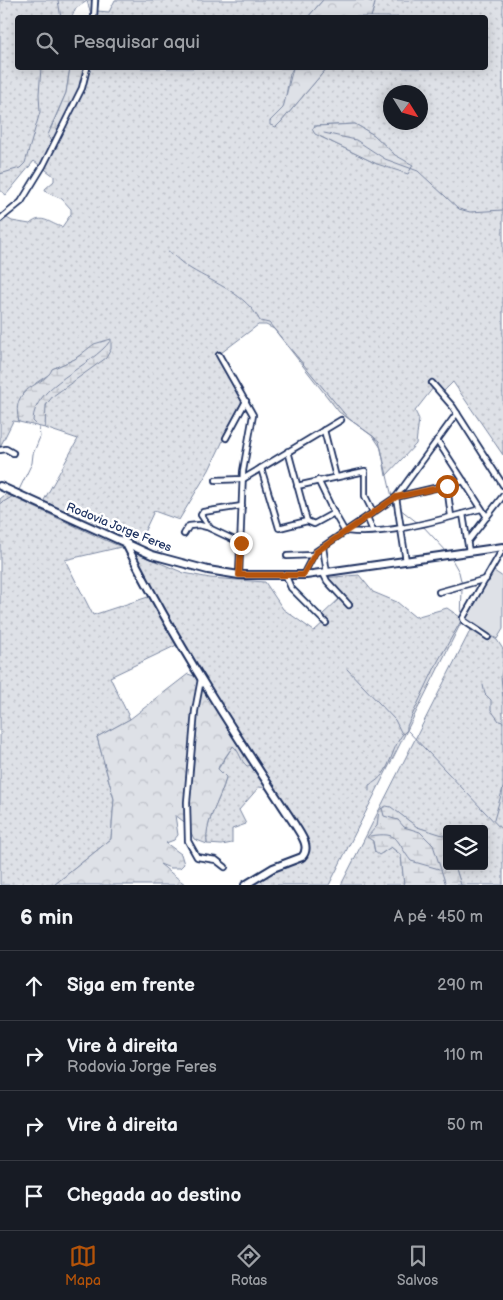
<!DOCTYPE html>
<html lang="pt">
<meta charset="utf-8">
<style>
:root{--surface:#171b24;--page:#20242c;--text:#f1f3f6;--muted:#9ea1a6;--line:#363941;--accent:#b45309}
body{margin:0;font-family:"Balsamiq Sans",sans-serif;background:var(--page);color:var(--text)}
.controls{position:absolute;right:15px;bottom:15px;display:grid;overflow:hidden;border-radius:5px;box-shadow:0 2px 12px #0003}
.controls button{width:45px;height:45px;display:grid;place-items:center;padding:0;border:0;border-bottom:1px solid var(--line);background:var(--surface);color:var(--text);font:25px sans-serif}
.compass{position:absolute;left:383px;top:85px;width:45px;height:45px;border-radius:50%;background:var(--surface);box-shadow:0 2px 12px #0003;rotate:127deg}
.stop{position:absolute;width:15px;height:15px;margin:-11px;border:4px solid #b45309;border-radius:50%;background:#fff}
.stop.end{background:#b45309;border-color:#fff;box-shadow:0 1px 5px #0008}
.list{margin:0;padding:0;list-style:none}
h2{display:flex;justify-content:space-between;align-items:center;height:65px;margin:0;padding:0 20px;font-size:21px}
h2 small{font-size:16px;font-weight:400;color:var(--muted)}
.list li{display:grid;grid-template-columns:32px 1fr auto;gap:15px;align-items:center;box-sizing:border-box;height:70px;padding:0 20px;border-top:1px solid var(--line)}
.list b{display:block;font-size:19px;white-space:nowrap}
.list p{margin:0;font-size:16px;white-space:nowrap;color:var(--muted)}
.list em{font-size:16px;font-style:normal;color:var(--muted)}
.icon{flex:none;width:28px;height:28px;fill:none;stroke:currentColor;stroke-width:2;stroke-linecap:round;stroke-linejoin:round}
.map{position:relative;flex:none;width:503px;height:885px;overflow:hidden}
.search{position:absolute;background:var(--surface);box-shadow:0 2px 12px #0003;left:15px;right:15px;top:15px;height:55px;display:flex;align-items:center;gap:12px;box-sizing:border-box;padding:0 18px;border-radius:5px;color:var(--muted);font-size:19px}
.sheet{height:345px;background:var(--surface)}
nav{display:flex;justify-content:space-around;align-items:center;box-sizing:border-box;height:70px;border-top:1px solid var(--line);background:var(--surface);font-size:14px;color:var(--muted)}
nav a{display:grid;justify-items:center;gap:2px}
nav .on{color:var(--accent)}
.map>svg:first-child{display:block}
.grass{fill:url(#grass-dots);stroke:#7c88a2;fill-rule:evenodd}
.forest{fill:url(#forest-crowns);stroke:#7c88a2}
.wetland{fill:url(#wetland-marsh);stroke:#7c88a2}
.pitch{fill:#dee1e7;stroke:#7c88a2}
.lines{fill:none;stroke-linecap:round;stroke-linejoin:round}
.stream{stroke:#77839f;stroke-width:1}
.street-casing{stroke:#1b2f5e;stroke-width:8}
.secondary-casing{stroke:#1b2f5e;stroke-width:10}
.street{stroke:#fff;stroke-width:4.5}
.secondary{stroke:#fff;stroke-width:6}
.route{stroke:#b45309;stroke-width:6}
.labels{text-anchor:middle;stroke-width:5;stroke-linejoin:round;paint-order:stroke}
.street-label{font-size:12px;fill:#1b2f5e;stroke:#fff}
</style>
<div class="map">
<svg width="503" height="885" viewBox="0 0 503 885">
<defs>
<pattern id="grass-dots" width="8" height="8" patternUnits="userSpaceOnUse" patternTransform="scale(1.25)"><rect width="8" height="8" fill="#dee1e7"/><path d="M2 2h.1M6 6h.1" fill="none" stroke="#bec1c9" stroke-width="1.8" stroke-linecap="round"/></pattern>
<pattern id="forest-crowns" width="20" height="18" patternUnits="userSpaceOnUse" patternTransform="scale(1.25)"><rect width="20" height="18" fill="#dee1e7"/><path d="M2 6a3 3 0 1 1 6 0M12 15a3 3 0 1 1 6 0" fill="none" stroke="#bec1c9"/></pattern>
<pattern id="wetland-marsh" width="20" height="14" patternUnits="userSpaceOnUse" patternTransform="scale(1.25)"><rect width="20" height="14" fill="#dee1e7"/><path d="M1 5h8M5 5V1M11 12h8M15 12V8" fill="none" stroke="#bec1c9"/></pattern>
</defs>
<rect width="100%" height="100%" fill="#fff"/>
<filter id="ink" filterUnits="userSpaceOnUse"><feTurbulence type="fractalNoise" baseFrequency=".02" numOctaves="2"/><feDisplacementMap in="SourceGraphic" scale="10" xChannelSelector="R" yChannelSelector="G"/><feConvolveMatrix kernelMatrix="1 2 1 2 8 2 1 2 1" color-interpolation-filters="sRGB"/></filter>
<g filter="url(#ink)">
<g class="grass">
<path d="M0,0H99L97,11L109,12L115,0H323L308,17H92L87,1L75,9L72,17L18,18V68H70L66,93L50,129L85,68H293L290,74L281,122L327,68H486V18L371,17L375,3L366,0H503V455L453,382L441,394L433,388L415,411L419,419L416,444L386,476L381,448L373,436L339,412L274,329L266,325H258L217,356L242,401L209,470L179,520L154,511L138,545L43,502L78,439L45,428C46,420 44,410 47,404C55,387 90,368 106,358L84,352L75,359L52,369L51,373L36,383L18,418L19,422L13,421L0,447V214L12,221L30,224C42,213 50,224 62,227L71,214V209L62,199L46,192L45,189L54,181V176L34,161L6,195L0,190ZM390,92H420V122H390ZM355,124L374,135L395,155L377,164L319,136L314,126Z"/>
<path d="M6,494L105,540L184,573L210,578L265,582L283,609L314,631L324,622L321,616L340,598L322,578L359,575L373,592L397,602L415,617L447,608L463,619L329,885H243L306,855L305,847C296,829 280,787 259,787L239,810L246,824L232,829V843L222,845L207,844C204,821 221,800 226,778L218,769L233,746L238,750L245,764L211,687L181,643L110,677L130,719L97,737L114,799L111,839L54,885H0V499ZM121,547L132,557L151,596L93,615L65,560Z"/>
<path d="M473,625L497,640L503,649V885H461L455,866H484V829H447V837L417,827L397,812C380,825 368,828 375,852L382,853L391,847L401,855L404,885H341Z"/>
</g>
<g class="forest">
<path d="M323,0H366L375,3L371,17H308Z"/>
<path d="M293,68H327L281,122L276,127L270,125V121L283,108Z"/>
<path d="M188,674L200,678L211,687L223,717L252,765L247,766C240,761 240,751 233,746L219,766L218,769L226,777C221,800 204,821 207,844L194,839L187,824L175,815L178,835L174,840L166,843L181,854L184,864L180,868H170L160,864L186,885H54L111,839L114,799L97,737L130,719Z"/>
</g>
<g class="wetland">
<path d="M70,68H85L83,83L53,141L50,140L48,135L66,93Z"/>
<path d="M355,124L374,135L395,155L413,165L408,174L377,164L315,134L312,129L317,126Z"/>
<path d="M111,339V349L106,358L53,396L46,405L45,428L19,422C9,384 46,387 52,369L75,359L94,344Z"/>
<path d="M386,806L391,807L417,827L446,836L447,866H455L461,885H404L401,855L391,847L379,855L375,852L373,841L367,837L377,826L379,810Z"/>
</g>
<path class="pitch" d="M494,571L503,577V629L497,639L464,619Z"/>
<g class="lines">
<g class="stream">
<path d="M58,0L61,18"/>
<path d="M324,133L356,140L385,159L418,171L459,209L470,212L503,210"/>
<path d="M0,174L20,168L25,163L40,112L39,94L41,68"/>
<path d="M167,250C175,256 182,264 191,269C216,284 246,294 260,321L269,323L348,418L379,441L392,497"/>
<path d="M18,492L32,463L33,454L40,437L39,427L33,421C33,385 92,367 110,341"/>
<path d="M0,504L15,495"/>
<path d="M400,509L418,523"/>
<path d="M422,525L448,553"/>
<path d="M450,556L459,572L462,585"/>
<path d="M503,665L501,676L503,696"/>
<path d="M347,669L395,720L402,734"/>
<path d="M483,685L485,694L491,700V710L499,721L503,722"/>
<path d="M408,731L503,831"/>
<path d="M369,791V785C394,774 389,745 407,730V726L438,661L461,621L462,589"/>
<path d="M382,808L384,816L398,820L404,827L420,832L433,845L446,885"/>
<path d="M494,820L503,788"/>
<path d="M370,836C401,831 395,841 411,861L439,869"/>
</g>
<defs>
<g id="street">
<path d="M94,18L95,0"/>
<path d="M0,219L21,202L43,166L82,88L87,68"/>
<path d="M219,355L253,415L243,471L239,575"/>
<path d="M432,383L453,407L503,485"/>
<path d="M324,430L336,477"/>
<path d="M226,438L246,401"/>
<path d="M437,440L487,517"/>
<path d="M0,450L6,449L13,453"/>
<path d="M288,451L307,521"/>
<path d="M261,468L279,528L307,521L314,524L334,513L345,532"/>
<path d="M216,480L243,479L341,420"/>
<path d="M318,480L334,513"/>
<path d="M297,486L365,471V496L373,512"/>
<path d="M447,486L451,516"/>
<path d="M463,514L469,552"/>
<path d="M367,517L373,531"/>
<path d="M210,528L201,515L203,512L242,506"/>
<path d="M347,531C388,536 442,519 481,509"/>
<path d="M184,534L189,526L199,525L207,527L241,543"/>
<path d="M468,541L503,496"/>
<path d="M323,547L327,573"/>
<path d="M287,556L313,555"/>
<path d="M406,561L396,497L457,413"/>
<path d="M323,573L327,581L349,605"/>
<path d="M303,575L315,552L396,497L464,481"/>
<path d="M286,576L291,588L326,623"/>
<path d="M439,592L486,579"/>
<path d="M488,637L464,621L463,618L501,552"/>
<path d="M201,679L195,711L187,802L188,841L197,857L216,860L225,867"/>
</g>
<g id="secondary">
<path d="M0,486L152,555L208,570L239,575H306L503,547"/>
<path d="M126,544C175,642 235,734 295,825C301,835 311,847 302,857L273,868L245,885"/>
</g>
</defs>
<use href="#street" class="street-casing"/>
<use href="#secondary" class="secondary-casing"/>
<use href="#street" class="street"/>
<use href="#secondary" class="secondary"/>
</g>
</g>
<g class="lines" filter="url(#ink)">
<path class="route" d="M241,543L239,575H303L316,552L396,497L447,486"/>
</g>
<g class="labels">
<g class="street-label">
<text transform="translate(119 527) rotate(22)" y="4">Rodovia Jorge Feres</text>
</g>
</g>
</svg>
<div class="controls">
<button><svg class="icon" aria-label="layers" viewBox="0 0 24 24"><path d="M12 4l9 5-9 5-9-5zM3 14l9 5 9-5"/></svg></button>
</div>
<svg class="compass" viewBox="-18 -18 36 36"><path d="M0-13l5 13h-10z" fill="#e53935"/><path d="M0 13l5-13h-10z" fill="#9ea1a6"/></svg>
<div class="stop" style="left:447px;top:486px"></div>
<div class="stop end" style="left:241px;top:543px"></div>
<div class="search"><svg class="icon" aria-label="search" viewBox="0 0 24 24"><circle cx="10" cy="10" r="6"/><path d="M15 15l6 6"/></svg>Pesquisar aqui</div>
</div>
<section class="sheet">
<h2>6 min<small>A pé · 450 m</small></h2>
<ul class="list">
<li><svg class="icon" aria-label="ahead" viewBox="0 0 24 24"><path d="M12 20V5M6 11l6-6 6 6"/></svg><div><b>Siga em frente</b></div><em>290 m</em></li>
<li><svg class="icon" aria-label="right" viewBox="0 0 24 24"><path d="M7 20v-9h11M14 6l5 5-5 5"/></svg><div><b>Vire à direita</b><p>Rodovia Jorge Feres</p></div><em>110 m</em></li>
<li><svg class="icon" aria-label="right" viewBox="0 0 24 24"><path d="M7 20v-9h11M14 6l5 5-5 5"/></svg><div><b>Vire à direita</b></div><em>50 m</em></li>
<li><svg class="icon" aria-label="arrive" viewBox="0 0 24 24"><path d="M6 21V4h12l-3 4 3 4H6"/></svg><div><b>Chegada ao destino</b></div></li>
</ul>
</section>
<nav>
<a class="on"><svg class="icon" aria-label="map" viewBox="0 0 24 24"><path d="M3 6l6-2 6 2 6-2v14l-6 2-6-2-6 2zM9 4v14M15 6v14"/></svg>Mapa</a>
<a><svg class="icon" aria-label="directions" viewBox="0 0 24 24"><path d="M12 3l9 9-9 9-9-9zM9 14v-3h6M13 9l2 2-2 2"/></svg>Rotas</a>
<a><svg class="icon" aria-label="saved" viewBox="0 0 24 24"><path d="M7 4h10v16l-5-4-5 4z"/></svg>Salvos</a>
</nav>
